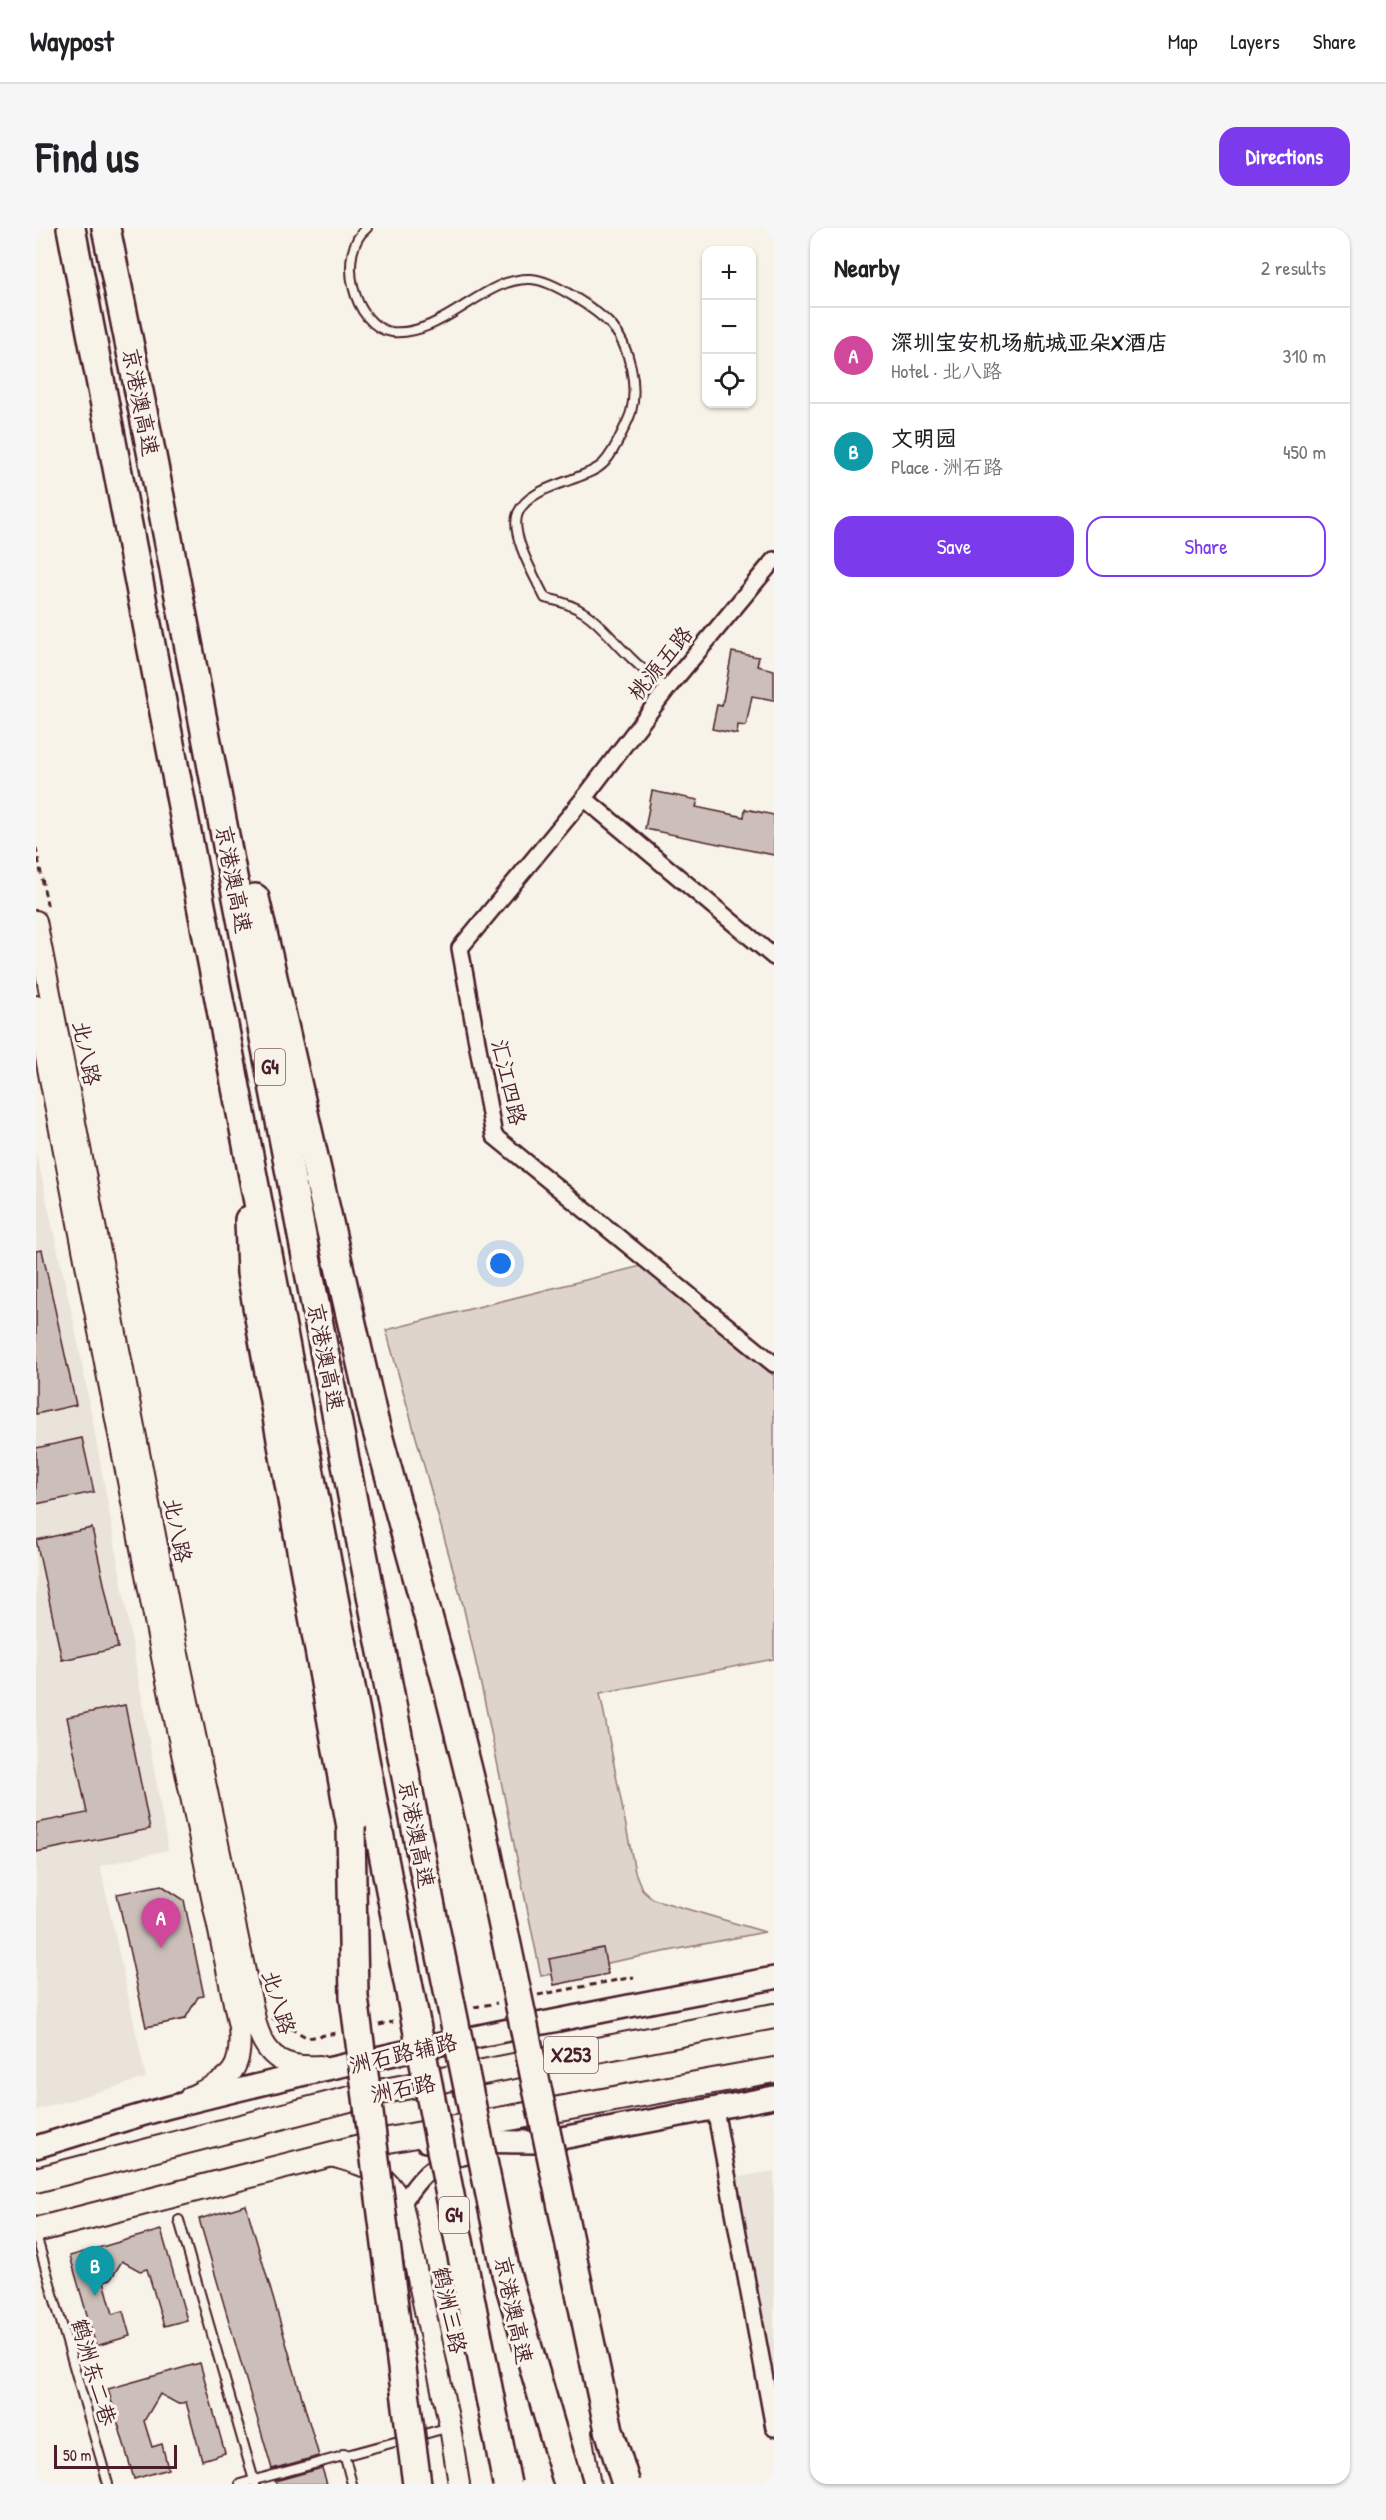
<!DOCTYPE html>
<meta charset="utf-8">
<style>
:root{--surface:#fff;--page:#f6f6f6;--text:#202124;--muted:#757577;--line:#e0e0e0;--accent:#7c3aed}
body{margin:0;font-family:"Patrick Hand","LXGW WenKai TC",sans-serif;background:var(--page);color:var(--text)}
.controls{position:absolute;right:18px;top:18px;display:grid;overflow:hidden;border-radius:12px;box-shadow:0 2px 4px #0004}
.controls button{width:54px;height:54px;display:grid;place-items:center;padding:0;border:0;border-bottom:2px solid var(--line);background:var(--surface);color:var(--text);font:30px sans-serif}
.scale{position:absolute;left:18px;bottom:15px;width:123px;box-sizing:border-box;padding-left:6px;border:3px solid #4a1f2b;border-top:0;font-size:16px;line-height:21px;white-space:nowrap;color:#4a1f2b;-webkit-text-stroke:4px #f7f3e8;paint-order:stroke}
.you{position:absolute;left:465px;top:1036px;width:21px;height:21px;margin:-15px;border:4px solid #fff;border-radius:50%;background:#1a73e8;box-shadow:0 0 0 9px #1a73e833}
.badge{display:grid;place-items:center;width:39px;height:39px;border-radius:50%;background:var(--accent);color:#fff;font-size:20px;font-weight:700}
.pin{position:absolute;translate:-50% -50px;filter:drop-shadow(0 2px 3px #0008)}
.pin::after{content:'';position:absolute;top:32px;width:21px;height:18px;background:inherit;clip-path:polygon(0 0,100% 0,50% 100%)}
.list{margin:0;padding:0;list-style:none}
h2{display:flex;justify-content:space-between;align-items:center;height:78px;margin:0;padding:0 24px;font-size:26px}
h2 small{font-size:20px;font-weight:400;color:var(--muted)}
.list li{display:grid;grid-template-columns:39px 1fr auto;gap:18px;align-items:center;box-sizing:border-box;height:96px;padding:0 24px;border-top:2px solid var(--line)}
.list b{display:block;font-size:22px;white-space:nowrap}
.list p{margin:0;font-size:20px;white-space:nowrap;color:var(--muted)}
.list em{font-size:20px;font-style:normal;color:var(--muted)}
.actions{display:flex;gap:12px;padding:18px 24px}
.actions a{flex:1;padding:14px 0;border:2px solid var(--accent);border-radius:18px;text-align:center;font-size:21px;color:var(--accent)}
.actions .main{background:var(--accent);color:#fff}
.icon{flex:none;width:33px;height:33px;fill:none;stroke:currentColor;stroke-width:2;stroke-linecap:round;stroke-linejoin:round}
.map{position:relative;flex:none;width:738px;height:2256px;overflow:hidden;border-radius:18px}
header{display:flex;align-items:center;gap:36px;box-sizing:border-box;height:84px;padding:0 30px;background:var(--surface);border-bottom:2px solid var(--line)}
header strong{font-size:28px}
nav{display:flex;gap:33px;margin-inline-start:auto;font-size:21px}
.intro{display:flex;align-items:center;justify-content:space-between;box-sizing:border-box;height:144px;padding:0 36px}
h1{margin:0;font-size:42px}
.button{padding:15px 27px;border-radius:18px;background:var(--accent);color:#fff;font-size:21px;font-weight:700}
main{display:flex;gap:36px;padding:0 36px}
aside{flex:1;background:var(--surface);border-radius:18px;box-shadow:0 2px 4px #0004}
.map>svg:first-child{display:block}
.built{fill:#eae3da}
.green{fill:#ded4cc;stroke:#947a7c;stroke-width:1.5}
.building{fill:#ccbfb9;stroke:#4a1f2b;stroke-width:1.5}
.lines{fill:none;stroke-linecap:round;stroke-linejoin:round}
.service-casing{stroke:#4a1f2b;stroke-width:12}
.minor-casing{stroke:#4a1f2b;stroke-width:20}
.tertiary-casing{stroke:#4a1f2b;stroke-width:24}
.secondary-casing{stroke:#4a1f2b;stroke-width:26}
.primary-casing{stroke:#4a1f2b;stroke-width:28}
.motorway-casing{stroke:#4a1f2b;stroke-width:32}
.path{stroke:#4a1f2b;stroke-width:3;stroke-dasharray:6 4.5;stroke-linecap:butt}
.service{stroke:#f7f3e8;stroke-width:8}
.minor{stroke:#f7f3e8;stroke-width:15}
.tertiary{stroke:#f7f3e8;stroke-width:20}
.secondary{stroke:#f7f3e8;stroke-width:21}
.primary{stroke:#f7f3e8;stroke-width:24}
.motorway{stroke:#f7f3e8;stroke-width:27}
.motorway-bridge-casing{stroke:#4a1f2b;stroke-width:32;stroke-linecap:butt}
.motorway-bridge{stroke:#f7f3e8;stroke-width:27}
.labels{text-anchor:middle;stroke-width:6;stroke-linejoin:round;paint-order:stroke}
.shield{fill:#f7f3e8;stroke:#7e5f64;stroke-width:1.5}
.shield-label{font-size:21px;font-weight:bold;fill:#4a1f2b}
.street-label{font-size:22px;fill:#4a1f2b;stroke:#f7f3e8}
</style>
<header>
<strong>Waypost</strong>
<nav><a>Map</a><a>Layers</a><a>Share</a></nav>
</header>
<div class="intro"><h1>Find us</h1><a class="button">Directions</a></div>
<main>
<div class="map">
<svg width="738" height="2256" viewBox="0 0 738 2256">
<rect width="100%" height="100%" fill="#f7f3e8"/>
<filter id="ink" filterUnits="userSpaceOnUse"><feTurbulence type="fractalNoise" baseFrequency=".0167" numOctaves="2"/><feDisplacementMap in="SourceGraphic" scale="12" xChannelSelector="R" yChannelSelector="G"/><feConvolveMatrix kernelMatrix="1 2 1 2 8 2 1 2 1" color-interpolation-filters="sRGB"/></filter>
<g filter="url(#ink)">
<g class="built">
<path d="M0,924L41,1109L74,1287L132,1622L64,1638L110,1850L0,1882Z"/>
<path d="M738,1943V2154L701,1949Z"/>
</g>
<path class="green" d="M605,1038L738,1148V1431L564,1465L599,1644L606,1661L617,1671L729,1704L505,1748L449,1475L427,1377L350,1102Z"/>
<g class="building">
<path d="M696,424L723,429L721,438L738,442V472L716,468L710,498L702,497L701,506L676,501L681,477L686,478Z"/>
<path d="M616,563L662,572L660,579L708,589L709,581L738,587V627L609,601Z"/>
<path d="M6,1022L40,1177L0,1186V1023Z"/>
<path d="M46,1210L58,1264L0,1276V1220Z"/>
<path d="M56,1300L82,1420L26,1432L0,1312Z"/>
<path d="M89,1477L114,1601L0,1624V1595L51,1585L31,1489Z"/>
<path d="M125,1657L148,1672L168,1768L162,1769L149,1791L110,1799L81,1666Z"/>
<path d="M567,1720L572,1746L518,1757L513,1731Z"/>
<path d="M210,1977L283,2228L236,2241L163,1991Z"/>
<path d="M125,2002L151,2092L128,2098L111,2041L104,2043L86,2033L75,2051L68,2053L77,2086L87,2083L94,2108L60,2118L34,2028Z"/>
<path d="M164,2135L189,2225L166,2232L150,2174L142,2176L124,2166L108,2193L116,2219L126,2216L132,2241L98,2251L72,2161Z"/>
<path d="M286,2240L291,2256H240L239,2253Z"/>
</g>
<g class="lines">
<defs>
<g id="service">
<path d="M331,0C300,24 317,99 356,104C407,109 449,48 495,51C517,52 561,82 576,98C594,119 602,158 595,184C592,194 586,204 582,213C577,222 572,233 563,239C542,254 493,258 482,285C473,306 500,351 509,370C556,379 564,400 595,430C606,441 619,451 631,461"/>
<path d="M143,1992L219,2256"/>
<path d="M0,2007L72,2256"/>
<path d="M561,2204L570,2256"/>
<path d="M308,2226L316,2256"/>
<path d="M204,2256L414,2199"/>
</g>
<g id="minor">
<path d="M738,332L631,461L548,570L424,720L458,908L738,1136"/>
<path d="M548,570L738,729"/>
<path d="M679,1881L738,2200"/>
<path d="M366,1976C394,1933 403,1933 452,1924"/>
</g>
<g id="tertiary">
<path d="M0,693L143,1431L220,1796C231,1832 249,1840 284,1838"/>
<path d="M0,778L127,1434L203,1799C207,1846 194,1850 154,1869"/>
<path d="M291,1927C326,1936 349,1941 366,1976L414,2199L423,2256"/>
</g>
<g id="secondary">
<path d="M390,1913L505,1914L738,1869"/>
<path d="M0,1919C43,1906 87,1892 130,1880C331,1828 535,1789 738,1750"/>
</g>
<g id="primary">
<path d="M0,1952L333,1866L738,1788"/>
<path d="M0,2002L347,1913L738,1842"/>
</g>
<g id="motorway">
<path d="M35,0L365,1719"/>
<path d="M70,0L119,243L395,1679"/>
<path d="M219,670L338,1192L410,1453L446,1598"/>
<path d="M213,992L215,1045L315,1599"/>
<path d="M470,2045L532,2256"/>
</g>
</defs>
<use href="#service" class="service-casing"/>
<use href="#minor" class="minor-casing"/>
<use href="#tertiary" class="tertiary-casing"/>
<use href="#secondary" class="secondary-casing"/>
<use href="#primary" class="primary-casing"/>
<use href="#motorway" class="motorway-casing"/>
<g class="path">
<path d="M0,620L12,681"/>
<path d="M502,1767L598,1749"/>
<path d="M438,1779L461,1775"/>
<path d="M236,1790L272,1810L301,1805"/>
<path d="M343,1797L357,1794"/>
</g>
<use href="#service" class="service"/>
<use href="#minor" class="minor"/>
<use href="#tertiary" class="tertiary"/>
<use href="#secondary" class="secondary"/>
<use href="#primary" class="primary"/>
<use href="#motorway" class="motorway"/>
<defs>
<g id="motorway-bridge">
<path d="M446,1598L561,2146L573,2202L590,2256"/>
<path d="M315,1599L318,1769L381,2256"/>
<path d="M395,1679L470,2045"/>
<path d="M365,1719L471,2256"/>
</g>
</defs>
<use href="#motorway-bridge" class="motorway-bridge-casing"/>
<use href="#motorway-bridge" class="motorway-bridge"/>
</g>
</g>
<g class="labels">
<g class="shield">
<rect x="219" y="821" width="30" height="36" rx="4.5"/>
<rect x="508" y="1809" width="54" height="36" rx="4.5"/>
<rect x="403" y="1969" width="30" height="36" rx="4.5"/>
</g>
<g class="shield-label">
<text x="234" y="846">G4</text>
<text x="535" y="1834">X253</text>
<text x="418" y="1994">G4</text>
</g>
<g class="street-label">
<text transform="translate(105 174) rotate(79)" y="8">京港澳高速</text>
<text transform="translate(624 435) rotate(-51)" y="8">桃源五路</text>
<text transform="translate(198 651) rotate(79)" y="8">京港澳高速</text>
<text transform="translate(51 825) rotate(79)" y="8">北八路</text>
<text transform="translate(473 854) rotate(77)" y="8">汇江四路</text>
<text transform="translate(290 1129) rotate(79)" y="8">京港澳高速</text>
<text transform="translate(142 1302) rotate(79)" y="8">北八路</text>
<text transform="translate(381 1606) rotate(79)" y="8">京港澳高速</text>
<text transform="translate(243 1774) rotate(73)" y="8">北八路</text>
<text transform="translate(367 1825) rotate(-13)" y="8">洲石路辅路</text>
<text transform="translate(367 1860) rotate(-11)" y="8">洲石路</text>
<text transform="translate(414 2082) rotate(78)" y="8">鹤洲三路</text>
<text transform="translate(478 2082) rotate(78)" y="8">京港澳高速</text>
<text transform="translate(58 2144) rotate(74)" y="8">鹤洲东二巷</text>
</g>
</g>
</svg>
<div class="controls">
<button>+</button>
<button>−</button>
<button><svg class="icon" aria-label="locate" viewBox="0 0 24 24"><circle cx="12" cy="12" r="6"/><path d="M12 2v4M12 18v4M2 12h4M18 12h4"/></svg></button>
</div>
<div class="scale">50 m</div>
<div class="you"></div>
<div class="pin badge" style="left:125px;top:1720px;background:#d1479c">A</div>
<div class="pin badge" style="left:59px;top:2068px;background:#0f9aa8">B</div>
</div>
<aside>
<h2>Nearby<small>2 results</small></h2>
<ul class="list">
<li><span class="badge" style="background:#d1479c">A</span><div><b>深圳宝安机场航城亚朵X酒店</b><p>Hotel · 北八路</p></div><em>310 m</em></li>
<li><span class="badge" style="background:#0f9aa8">B</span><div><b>文明园</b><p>Place · 洲石路</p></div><em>450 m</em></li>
</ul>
<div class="actions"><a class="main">Save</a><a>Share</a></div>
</aside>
</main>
